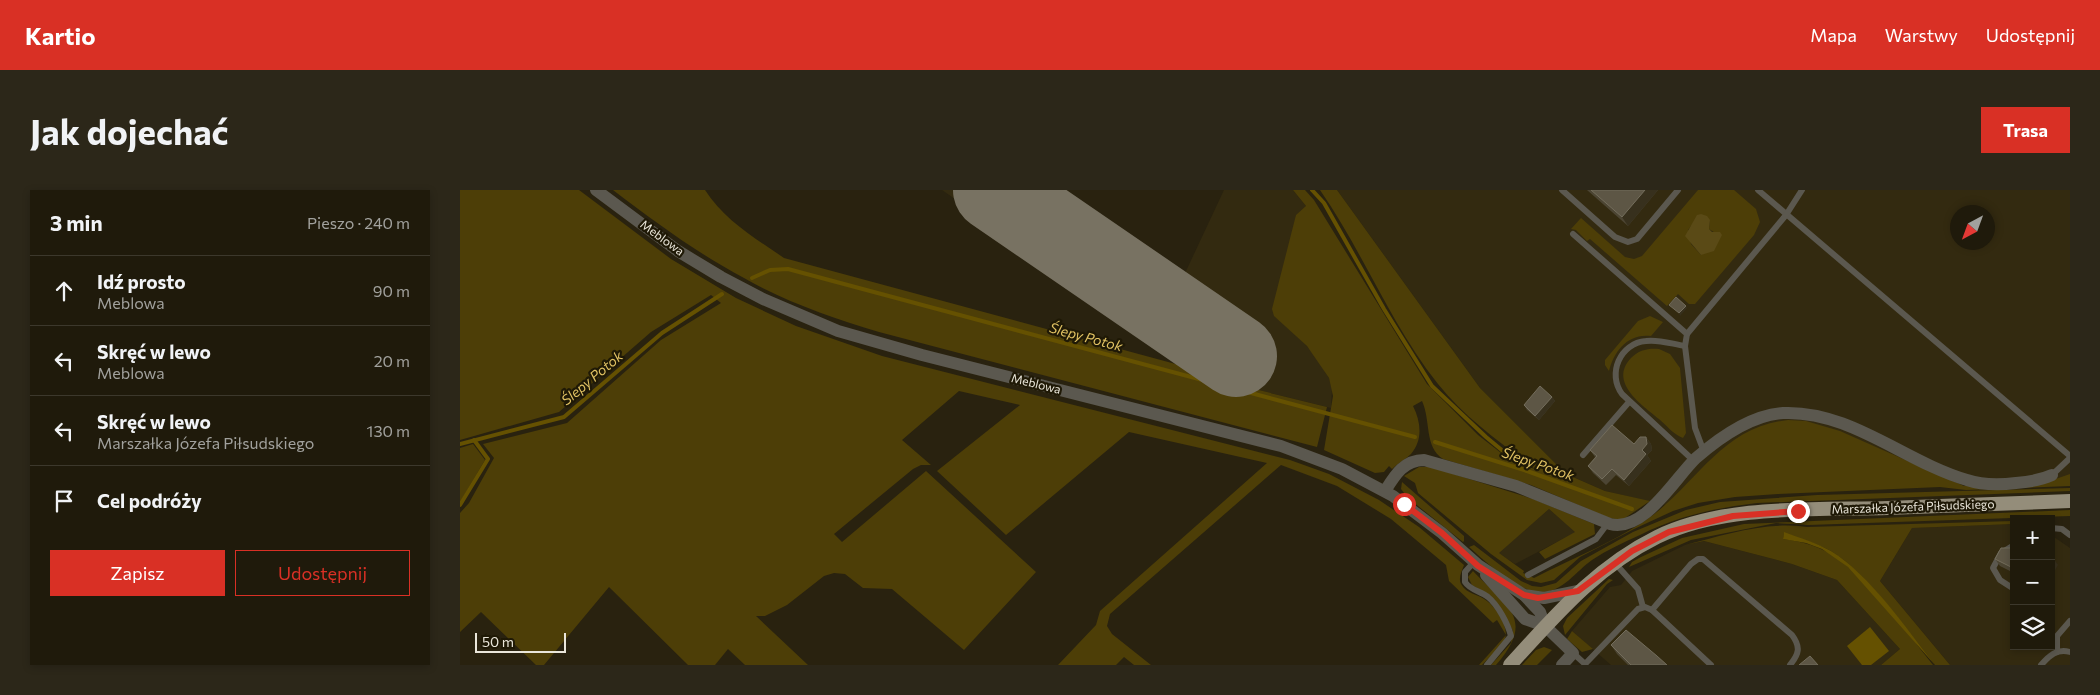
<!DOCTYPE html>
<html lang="pl">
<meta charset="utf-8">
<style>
:root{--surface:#1f1a0b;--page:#2c2719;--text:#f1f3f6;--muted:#a1a19d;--line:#3c382c;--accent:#d93025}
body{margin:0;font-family:Commissioner,sans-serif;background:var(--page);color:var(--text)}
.controls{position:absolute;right:15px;bottom:15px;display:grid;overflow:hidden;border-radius:0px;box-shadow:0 2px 8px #0003}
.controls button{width:45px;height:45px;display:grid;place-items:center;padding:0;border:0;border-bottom:1px solid var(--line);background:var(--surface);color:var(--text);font:25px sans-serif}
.compass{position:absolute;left:1490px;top:15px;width:45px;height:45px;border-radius:50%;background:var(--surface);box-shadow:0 2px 8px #0003;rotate:221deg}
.scale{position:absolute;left:15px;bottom:12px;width:91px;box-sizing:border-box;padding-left:5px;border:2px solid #eae6da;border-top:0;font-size:14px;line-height:18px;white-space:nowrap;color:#eae6da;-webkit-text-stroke:4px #1f1906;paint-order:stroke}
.stop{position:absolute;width:15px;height:15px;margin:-11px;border:4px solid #d93025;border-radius:50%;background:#fff}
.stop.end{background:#d93025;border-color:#fff;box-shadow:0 1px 5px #0008}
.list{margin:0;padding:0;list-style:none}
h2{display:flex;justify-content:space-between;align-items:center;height:65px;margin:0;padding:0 20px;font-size:21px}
h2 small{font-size:16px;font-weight:400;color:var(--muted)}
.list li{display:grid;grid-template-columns:32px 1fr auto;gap:15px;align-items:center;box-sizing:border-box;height:70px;padding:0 20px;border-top:1px solid var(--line)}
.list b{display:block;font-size:19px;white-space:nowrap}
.list p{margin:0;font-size:16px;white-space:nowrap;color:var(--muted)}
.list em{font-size:16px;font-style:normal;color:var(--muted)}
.actions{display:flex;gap:10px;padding:15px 20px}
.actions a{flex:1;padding:11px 0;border:1px solid var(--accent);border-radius:0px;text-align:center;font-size:18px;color:var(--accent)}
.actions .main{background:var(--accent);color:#fff}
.icon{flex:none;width:28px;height:28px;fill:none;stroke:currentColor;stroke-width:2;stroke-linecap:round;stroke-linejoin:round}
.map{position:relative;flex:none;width:1610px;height:475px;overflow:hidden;border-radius:0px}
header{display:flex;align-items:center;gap:30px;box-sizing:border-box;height:70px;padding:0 25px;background:var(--accent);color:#fff}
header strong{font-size:24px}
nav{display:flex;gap:28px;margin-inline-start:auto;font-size:18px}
.intro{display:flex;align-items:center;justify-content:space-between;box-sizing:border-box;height:120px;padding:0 30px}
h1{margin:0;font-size:35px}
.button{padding:12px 22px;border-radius:0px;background:var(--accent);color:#fff;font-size:18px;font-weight:700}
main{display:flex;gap:30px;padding:0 30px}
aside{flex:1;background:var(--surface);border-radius:0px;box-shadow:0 2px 8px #0003}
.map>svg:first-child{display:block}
.built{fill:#332a10;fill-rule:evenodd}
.green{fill:#4d3e07;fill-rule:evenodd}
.forest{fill:#5a4a16}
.water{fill:#655101}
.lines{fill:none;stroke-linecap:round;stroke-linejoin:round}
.stream{stroke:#655101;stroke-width:4}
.runway{stroke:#787262;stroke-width:82}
.service{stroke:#5b584f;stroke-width:6}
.minor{stroke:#5b584f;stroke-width:12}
.primary{stroke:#948d7a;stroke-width:14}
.wall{fill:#4c4533}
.shaded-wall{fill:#37301d}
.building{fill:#5d5645;stroke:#736d5c}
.route{stroke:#d93025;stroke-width:6}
.labels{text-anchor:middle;stroke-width:4.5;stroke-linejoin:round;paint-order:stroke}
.street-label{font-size:12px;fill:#eae6da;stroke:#1f1906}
.water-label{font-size:14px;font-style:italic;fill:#e1c263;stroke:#1f1906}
</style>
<header>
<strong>Kartio</strong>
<nav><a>Mapa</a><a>Warstwy</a><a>Udostępnij</a></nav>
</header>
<div class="intro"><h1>Jak dojechać</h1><a class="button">Trasa</a></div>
<main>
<aside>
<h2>3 min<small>Pieszo · 240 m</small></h2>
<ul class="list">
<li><svg class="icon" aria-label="ahead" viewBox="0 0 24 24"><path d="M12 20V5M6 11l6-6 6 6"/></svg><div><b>Idź prosto</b><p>Meblowa</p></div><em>90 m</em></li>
<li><svg class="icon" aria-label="left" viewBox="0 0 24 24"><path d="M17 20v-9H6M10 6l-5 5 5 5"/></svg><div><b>Skręć w lewo</b><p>Meblowa</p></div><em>20 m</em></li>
<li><svg class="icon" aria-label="left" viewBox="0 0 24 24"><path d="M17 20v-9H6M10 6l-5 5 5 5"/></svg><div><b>Skręć w lewo</b><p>Marszałka Józefa Piłsudskiego</p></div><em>130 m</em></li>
<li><svg class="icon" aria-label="arrive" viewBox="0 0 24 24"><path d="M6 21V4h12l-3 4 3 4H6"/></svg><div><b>Cel podróży</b></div></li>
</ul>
<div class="actions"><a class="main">Zapisz</a><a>Udostępnij</a></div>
</aside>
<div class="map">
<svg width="1610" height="475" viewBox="0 0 1610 475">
<rect width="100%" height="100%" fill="#29220f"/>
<g class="built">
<path d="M482,0H582L719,96L764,0H833L846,16L838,146L854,164L869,188L872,199L871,218L754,189Z"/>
<path d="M877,0H1610V294L1557,297L1460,293L1318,298L1205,315L1145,301L1106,284L1020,198ZM1498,22H1528V52H1498Z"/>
<path d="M1089,319L1116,342L1055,374L1038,363Z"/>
<path d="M1554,334V456H1591V345L1610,358V475H1490L1420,391L1452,338Z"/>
<path d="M1244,351L1332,374L1377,390L1440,459L1421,475H1151L1112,441L1150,397L1161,395L1172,381L1225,355Z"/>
</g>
<g class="green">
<path d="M0,0H119L211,69L276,108L336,136L422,166L830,270L869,284L919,310L959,337L1004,375C1002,381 998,388 1001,394C1006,404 1019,404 1027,411C1037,418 1051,440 1044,451C1038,460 1029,468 1022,475H1019L1046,445L1037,430L1033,433L989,391L986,375L931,329L877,296L821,275L650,424L647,436L652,444L691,475H674L664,467L656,475H598L636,435L640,421L807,273L669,242L546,345L477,281L560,215L499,201L442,250L471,275H461L453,279L374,344L382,352L466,281L576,382L504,460L432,399L403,398L385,384L374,383L364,386L327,415L305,426H296L348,475H285L268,459L255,475H228L149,397L84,475H76L21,422L0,442V323L9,313L34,268L23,254L107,233L201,150L261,113L251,105L191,142L99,222L0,250Z"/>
<path d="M153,0H245C264,30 295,48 324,68L745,182L754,189L867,217L857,257L419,142C373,128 326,112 284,88C237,63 195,32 153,0Z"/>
<path d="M833,0H845L854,10L967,194L1018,245L1054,273L1075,279C1041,253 1005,228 978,194C931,135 903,62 860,0H877L1020,198L1106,284L1145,301L1190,311L1162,330L1149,328L1071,295L983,269C964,257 971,230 962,211L953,216C961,232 963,250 951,264C945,270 938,273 932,279L929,276L924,282L915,283L864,260L873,206L869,188L847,156L814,126L812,119L836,25L846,16Z"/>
<path d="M1238,0H1274L1296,19L1300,32L1294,45L1235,114H1229L1218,104L1207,116L1130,49L1127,51L1116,40L1111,39L1121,28L1165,67L1174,69L1182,66ZM1250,30L1249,39L1257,44L1241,65L1231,54L1228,40L1234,32Z"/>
<path d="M1190,126L1203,132L1191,146C1168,143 1154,161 1149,181L1145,175V170L1178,131Z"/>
<path d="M1199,159L1210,164L1220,178L1226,243L1223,248C1214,245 1206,235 1199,229C1182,215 1148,192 1171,168C1179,160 1188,158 1199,159Z"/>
<path d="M1328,230L1346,231L1380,241L1504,296L1581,294L1610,284V296L1506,300L1480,297L1318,304L1275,307L1238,313L1213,321L1174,339L1120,367L1094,390L1081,393L1067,390L1031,364L958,303L955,293L944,286L959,277H971L1073,309L1134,334L1135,344L1085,369L1079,362L1115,342L1089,319L1039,363L1064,381L1063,383L1074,388C1111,369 1161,349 1193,325C1239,290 1263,237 1328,230Z"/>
<path d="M13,254L25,270L0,312V258Z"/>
<path d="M942,292L1004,346V351L1003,352L948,308L941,299Z"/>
<path d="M1610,298V301L1297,313C1255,318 1218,326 1180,345C1164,352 1147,360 1132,370C1116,381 1103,402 1082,402C1058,403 1026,372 1009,357L1014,355L1061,391L1072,396L1081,397L1096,393L1121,371L1173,342L1226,320L1260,312L1357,305Z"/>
<path d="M1610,320V326L1348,335L1316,333L1231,350L1169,377L1172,372L1181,367L1222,348L1284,334Z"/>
<path d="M1554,331V334L1452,338L1420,391L1490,475H1475C1449,442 1406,382 1371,361C1357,353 1339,349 1324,343L1323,349C1336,351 1348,353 1361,359C1401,376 1445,440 1473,475H1421L1440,459L1377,390L1332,374L1244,351L1225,355C1264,345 1306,331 1347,337Z"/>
<path d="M1013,381C1046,416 1077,428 1036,475H1031L1051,453L1053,441L1035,410L1012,395L1008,387Z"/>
<path d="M1149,389L1153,390L1147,394L1105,445L1103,436L1107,428Z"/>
<path d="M1112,441L1133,459L1122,462L1107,449Z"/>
<path d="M1084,457L1092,460L1077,475H1062L1076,460Z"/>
</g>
<path class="forest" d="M1241,24L1247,26L1250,30L1249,39L1252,42H1260L1262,45L1254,61L1241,65L1225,46L1237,25Z"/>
<g class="water">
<path d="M1324,342C1340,348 1357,353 1371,361C1410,385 1447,439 1475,475L1388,377L1362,359L1346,353L1323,349Z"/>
<path d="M1410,437L1429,461L1411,475H1402L1387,456Z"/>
</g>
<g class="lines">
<g class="stream">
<path d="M852,0L864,13L924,119L972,196L1026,247L1067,281"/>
<path d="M292,88L310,80L328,79L955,247"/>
<path d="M975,252L1067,281L1172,319"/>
<path d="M0,254L104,227L202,143L262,104"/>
<path d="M0,315L28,269L14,250"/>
</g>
<path class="runway" d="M534,0L776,166"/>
<g class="service">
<path d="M1102,0L1155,47L1168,52L1177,49L1218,0"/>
<path d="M1298,0L1610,266"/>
<path d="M1113,44L1227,144L1225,156L1235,238L1244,262"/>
<path d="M1227,144L1326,25L1342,0"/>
<path d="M1225,156C1212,154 1198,149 1186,151C1160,153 1147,184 1162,204L1234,271"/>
<path d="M1123,265L1169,212"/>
<path d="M1592,285L1610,268"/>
<path d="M1591,338L1602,339L1610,345"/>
<path d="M1554,355L1541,363L1533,378L1540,390L1554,399"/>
<path d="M1014,372L1005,382V392C1010,400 1020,401 1028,407C1038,415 1048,434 1051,446L1027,475"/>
<path d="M1154,372L1178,399L1183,417"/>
<path d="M1068,385L1136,349L1148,333"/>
<path d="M1192,420L1231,374L1238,369H1243L1332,445C1341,457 1339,464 1330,475"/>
<path d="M1597,462V446L1610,431"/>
<path d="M1113,463L1125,474L1178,419L1185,417L1192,420L1251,475"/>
<path d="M1581,475C1589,466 1597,458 1610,462"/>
</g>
<g class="minor">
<path d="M136,0L218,61L261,87L303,109L378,141L462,165L821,256L882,279L933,306L982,343L1018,375L1064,405L1084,408L1118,401"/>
<path d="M925,301C935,285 944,270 964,270L1056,296L1150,334C1184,343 1215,288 1236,268C1259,248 1292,225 1323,223C1390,220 1445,272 1507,290C1522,295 1540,295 1556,293C1568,292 1581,290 1592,285"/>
<path d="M1026,385L1065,429L1085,436L1113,463L1102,475"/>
<path d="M1065,406L1080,422L1085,436"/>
</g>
<path class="primary" d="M1050,475C1095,426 1136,377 1197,347C1263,314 1356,320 1428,318C1489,316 1549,313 1610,311"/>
</g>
<g class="wall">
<path d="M1127,0H1198L1168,36Z"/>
<path d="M1092,207L1095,211L1079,230L1067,220L1064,215Z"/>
<path d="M1186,247L1191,254L1192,260L1187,265L1191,271L1169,296L1156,285L1146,295L1133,283L1128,276L1135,267L1130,260L1174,254Z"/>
<path d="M1554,358V383L1540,376L1535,369Z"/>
<path d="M1151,455L1207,475H1168L1157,464Z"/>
</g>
<g class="shaded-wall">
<path d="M1185,0H1198L1168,36L1162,27Z"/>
<path d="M1226,116L1227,118L1220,126L1219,123Z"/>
<path d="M1092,207L1095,211L1079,230L1075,226Z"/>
<path d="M1186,247L1191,254L1192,260L1187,265L1191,271L1169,296L1164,290L1182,260Z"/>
<path d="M1593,368L1598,375L1591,387V371Z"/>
<path d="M1553,374L1554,375V381L1551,377Z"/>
</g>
<g class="building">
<path d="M1131,0H1185L1162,27Z"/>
<path d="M1216,107L1226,116L1219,123L1209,115Z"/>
<path d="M1080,196L1092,207L1075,226L1064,215Z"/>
<path d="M1152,235L1174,254L1180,247H1186L1187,254L1182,260L1186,264L1164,290L1152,279L1142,289L1128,276L1137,266L1130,260Z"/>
<path d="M1541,358H1554V374H1553L1551,377L1535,369Z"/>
<path d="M1166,440L1197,466L1207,475H1171L1151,455Z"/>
<path d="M1350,466L1358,475H1339Z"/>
</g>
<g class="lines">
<path class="route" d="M944,314L982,343L1018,376L1064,405L1078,408L1118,401L1172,361L1209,342L1273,326L1338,321"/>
</g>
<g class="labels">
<g class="street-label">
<text transform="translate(202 48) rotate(36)" y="4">Meblowa</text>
<text transform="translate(576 194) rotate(14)" y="4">Meblowa</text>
<text transform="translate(1453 317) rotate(-2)" y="4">Marszałka Józefa Piłsudskiego</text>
</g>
<g class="water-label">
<text transform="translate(626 147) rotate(15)" y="5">Ślepy Potok</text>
<text transform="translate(132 188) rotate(-40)" y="5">Ślepy Potok</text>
<text transform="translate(1078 274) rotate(19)" y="5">Ślepy Potok</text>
</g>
</g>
</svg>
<div class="controls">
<button>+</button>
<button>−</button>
<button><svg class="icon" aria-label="layers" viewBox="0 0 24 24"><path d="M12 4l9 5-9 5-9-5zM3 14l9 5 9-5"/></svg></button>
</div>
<svg class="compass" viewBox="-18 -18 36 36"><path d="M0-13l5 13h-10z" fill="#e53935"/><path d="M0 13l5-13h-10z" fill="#a1a19d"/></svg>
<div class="scale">50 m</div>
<div class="stop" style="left:944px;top:314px"></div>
<div class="stop end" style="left:1338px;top:321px"></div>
</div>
</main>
